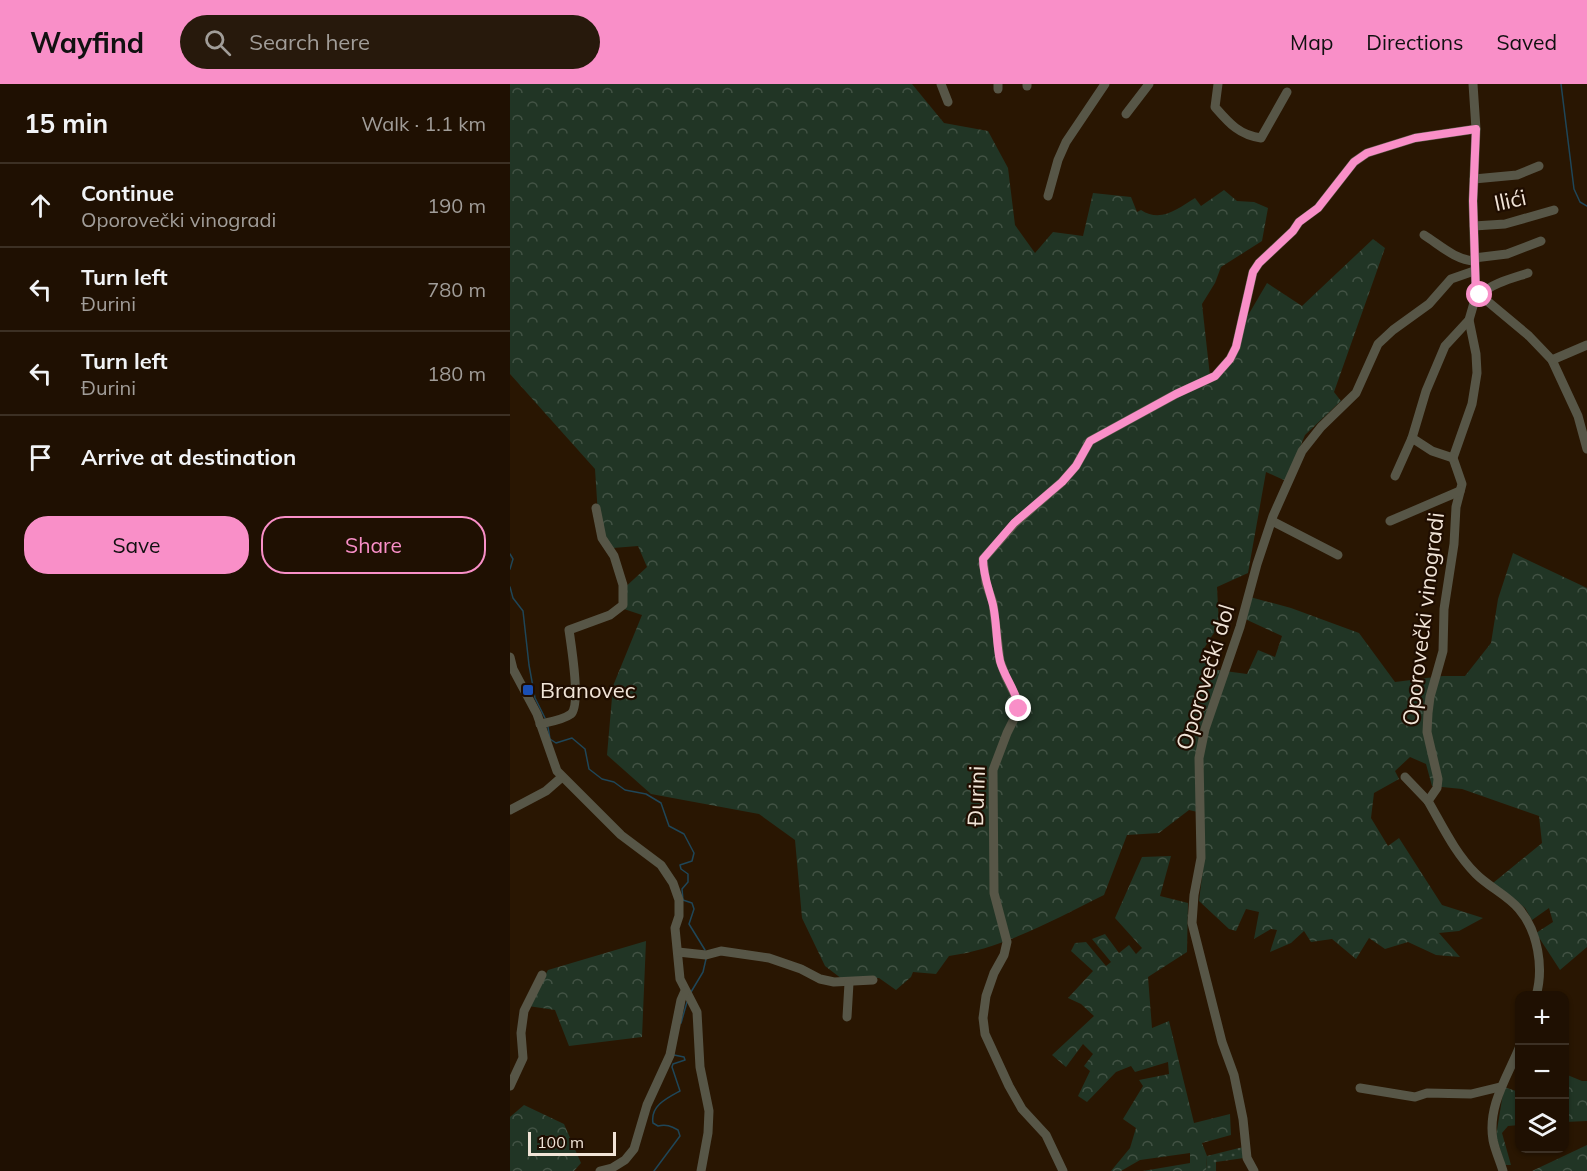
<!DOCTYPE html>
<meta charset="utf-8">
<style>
:root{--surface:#1f1002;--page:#27190c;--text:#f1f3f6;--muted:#a19d99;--line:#3c3024;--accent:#f98fc8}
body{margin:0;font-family:Mulish,sans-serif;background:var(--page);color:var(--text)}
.controls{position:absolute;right:18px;bottom:18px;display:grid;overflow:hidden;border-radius:12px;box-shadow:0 2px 4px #0004}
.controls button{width:54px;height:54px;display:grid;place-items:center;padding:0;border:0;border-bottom:2px solid var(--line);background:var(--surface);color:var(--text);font:30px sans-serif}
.scale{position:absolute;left:18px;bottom:15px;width:88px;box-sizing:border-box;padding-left:6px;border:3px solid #f1e4d7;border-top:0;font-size:16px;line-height:21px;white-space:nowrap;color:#f1e4d7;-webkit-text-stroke:4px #1f0d00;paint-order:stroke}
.stop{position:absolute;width:18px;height:18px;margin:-14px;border:4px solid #f98fc8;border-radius:50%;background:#fff}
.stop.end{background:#f98fc8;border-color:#fff;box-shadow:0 2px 6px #0008}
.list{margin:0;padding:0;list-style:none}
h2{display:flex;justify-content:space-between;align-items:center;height:78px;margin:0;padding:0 24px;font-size:26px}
h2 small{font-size:20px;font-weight:400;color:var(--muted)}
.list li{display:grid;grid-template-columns:39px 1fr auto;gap:18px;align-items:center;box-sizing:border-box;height:84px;padding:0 24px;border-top:2px solid var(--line)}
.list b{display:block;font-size:22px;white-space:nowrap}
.list p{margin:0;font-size:20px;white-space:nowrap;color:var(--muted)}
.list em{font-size:20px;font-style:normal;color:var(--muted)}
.actions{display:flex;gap:12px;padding:18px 24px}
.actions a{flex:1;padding:14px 0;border:2px solid var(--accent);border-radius:24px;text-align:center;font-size:21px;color:var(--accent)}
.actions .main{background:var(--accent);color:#111}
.icon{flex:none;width:33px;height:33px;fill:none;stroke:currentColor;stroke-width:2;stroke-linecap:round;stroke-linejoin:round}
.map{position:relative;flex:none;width:1077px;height:1087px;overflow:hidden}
header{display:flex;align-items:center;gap:36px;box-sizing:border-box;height:84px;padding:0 30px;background:var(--accent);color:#111}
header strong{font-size:28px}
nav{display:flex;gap:33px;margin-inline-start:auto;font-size:21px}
.search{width:420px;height:54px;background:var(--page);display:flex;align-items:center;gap:15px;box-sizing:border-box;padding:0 21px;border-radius:33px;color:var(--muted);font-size:22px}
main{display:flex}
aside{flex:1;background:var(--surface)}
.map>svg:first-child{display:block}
.grass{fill:url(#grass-dots)}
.forest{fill:url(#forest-crowns)}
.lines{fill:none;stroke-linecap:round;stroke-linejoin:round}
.stream{stroke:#1f4658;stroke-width:1.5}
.minor{stroke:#575647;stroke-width:9}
.route{stroke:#f98fc8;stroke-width:8}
.transit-dot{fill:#1a4fb4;stroke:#1f0d00;stroke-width:2}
.labels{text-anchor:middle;stroke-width:4.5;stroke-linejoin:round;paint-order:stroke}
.street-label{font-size:22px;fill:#f1e4d7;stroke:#1f0d00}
.poi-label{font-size:22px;fill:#f1e4d7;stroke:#1f0d00;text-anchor:start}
</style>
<header>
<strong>Wayfind</strong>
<div class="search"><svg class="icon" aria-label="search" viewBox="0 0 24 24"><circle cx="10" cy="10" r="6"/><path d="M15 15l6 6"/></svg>Search here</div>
<nav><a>Map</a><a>Directions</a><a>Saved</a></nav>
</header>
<main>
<aside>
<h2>15 min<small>Walk · 1.1 km</small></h2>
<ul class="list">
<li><svg class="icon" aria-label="ahead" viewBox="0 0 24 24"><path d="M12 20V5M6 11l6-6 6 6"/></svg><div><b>Continue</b><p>Oporovečki vinogradi</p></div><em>190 m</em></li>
<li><svg class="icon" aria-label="left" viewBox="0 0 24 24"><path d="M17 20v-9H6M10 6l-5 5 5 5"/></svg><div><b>Turn left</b><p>Đurini</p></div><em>780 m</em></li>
<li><svg class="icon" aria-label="left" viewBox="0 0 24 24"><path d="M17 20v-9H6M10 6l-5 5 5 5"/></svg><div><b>Turn left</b><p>Đurini</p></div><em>180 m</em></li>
<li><svg class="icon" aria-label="arrive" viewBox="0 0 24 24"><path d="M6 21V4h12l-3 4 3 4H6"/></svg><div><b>Arrive at destination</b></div></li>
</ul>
<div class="actions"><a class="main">Save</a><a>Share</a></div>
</aside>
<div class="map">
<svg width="1077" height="1087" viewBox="0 0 1077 1087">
<defs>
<pattern id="grass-dots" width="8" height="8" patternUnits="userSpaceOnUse" patternTransform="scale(1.5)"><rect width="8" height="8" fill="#213525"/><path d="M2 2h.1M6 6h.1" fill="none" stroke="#425244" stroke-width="1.8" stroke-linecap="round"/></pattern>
<pattern id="forest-crowns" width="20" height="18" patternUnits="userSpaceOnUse" patternTransform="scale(1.5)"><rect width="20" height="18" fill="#213525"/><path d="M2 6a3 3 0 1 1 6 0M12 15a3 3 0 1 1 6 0" fill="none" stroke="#425244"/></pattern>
</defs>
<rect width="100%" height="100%" fill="#291602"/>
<path class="grass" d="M733,1063L734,1074L706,1078V1087H696L697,1072Z"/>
<g class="forest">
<path d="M0,0H402L434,39L478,47L498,84L505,141L525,169L543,148L573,152L583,109L621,113L627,128L631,126C651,139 667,125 685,114L691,122L714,106L727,117L744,118L758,124L752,157L711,183L705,199L692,220L700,292L716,277L730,245L757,199L792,222L863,155L875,164L824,308L831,317L795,351L776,397L756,388L738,489L707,503L709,541L691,569L700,585L737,590L748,566L765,573L772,552L733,534L740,513L781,524L849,549L885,598L933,592H955L981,559L988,515L1003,469L1077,504V863L1050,886L1026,849L1043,838L1039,824L1022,836L1015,824L983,799L1032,759L1029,732L952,705L922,702L916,680L900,673L885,687L889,695L864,709L861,734L878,762L889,754L932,821L973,834L949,847L929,849L950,873L926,871L898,858L875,865L859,854L846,875L822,855L801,858L794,847L781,859L760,868L767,846L761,845L744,855L749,828L736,825L726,847L719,845L689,817L694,776L692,729L679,726L649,749L617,751L594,811C545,835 493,865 439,872L426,890L403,888L401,893L386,906L369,894L332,895L315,882L292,834L285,756L249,730L141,710L97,671L103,602L132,531L111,524V507L137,483L128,462L103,464L89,447L85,385L0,290Z"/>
<path d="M661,772L650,812L678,819L677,868L638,893L642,944L659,937L684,1039L720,1030L721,1051L692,1059L697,1072L696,1087H633L680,1079V1069L630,1076L611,1087H601L620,1064L626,1044L613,1035L633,1002L629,996L659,990L658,978L625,988L621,982L606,988L577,1018L568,1012L580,987L574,982L583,970L573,960L556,983L542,971L584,932L571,920L558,914L583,887L561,867L565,859L576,858L596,882L601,878L582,855L595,850L609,869L619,861L626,870L632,864L605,834L632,773Z"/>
<path d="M136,857L132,953L59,962L45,926L18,922L38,886Z"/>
<path d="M1055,990L1072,997H1077V1037L1055,1038Z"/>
<path d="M994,1003L1009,1008V1041L998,1042L992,1049L1001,1081H995L986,1052Z"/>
<path d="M14,1021L54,1040L71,1079L64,1087H0V1033Z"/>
<path d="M1077,1061V1087H1022Z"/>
</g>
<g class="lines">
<g class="stream">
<path d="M1051,0L1064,105L1070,118L1077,122"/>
<path d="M0,470L3,475L0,485"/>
<path d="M0,503L3,514L13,527L19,581L25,614L35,634"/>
<path d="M38,643L40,655L46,659L62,654L75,665L79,685L92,695L104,698L115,706L136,710L151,719L159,742L174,750L184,769L182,777L170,781L171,785L178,790V798L172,805L173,816L182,819L184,825L179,840L195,866"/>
<path d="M181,908L193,888L196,875"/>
<path d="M171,939L177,918"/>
<path d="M144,1087L170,1052L168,1046C161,1042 156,1040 148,1042L143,1039C140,1022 157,1014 170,1007L162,983L163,980L175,976L174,973L164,971"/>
</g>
<g class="minor">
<path d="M431,0L438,18"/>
<path d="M708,0L705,23C719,39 729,51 751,54L777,8"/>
<path d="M517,2V0"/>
<path d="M488,5V0"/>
<path d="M616,30L639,0"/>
<path d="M964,95L1007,91L1029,82"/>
<path d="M538,112L548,76L556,58L595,0"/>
<path d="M964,142L995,140L1044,126"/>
<path d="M914,151C930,161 945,176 965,177"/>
<path d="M964,174L997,170L1031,157"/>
<path d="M970,211C982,199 1003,194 1018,189"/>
<path d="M966,212L970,211L1019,252L1042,276L1068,332L1077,365"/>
<path d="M959,236L966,270L967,289L962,320L943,374L952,400L946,423L944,460L934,525L933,567L920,613L918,629L917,648L928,695L927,704L918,717C933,743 945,769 966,790C979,803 997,811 1009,825C1028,847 1034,884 1026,912"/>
<path d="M1042,276L1077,261"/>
<path d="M943,374L922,367L902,354L916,307L935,262L959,236L966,212L963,117L966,45L963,0"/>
<path d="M885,392L902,354"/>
<path d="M762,437L828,471"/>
<path d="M880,437L950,407"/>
<path d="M0,573L3,585L27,630L47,687L111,751L151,781L163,799L169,816V832L165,844L170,895L187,928L190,983L199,1027L198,1049L191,1087"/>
<path d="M30,640C40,638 53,636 61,630C71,621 61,560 59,546L100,531L113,521V501L104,472L92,454L86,424"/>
<path d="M895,693L918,717"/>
<path d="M0,726L36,707L52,693"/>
<path d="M168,868L196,871L211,867L259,874L291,885L310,895L324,898L363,896"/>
<path d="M337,933L339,899"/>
<path d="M0,1002L13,974L11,949L14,927L32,891"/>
<path d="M850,1004L905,1013L917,1009L961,1010L990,1003"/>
<path d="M90,1087L102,1084L115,1076L124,1065L137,1021L160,971L171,916L175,907"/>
<path d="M553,1087L536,1051L512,1025L499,1002L475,950L473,934L476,912L484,889L494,871L497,858L484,809L483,686L497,649L509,625V619L496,593L490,577L483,519L476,499L473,475L505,439L552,398L566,382L580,357L666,310L705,292L720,275L726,263L743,188L749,179L783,147L789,138L808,124L844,78L857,69L905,54L966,45"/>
<path d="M744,1087L737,1074L733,1035L724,991L712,958L682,839L684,811L691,774L689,674L695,645L730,543L747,480L763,432L792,367L811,343L846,309L868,260L883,246L919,220L941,195L964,187"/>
<path d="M993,1087C990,1077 985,1066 983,1056C977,1022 998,992 1010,962"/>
</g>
</g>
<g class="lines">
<path class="route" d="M509,625C508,609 494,593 490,577C486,558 487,539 483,521C479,505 473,491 473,475L504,439L552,398L566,382L580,357L666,310L705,292L720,275L726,263L743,188L749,179L783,147L789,138L808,124L844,78L857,69L905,54L966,45L963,117L966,212L970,211"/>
</g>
<rect class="transit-dot" x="12" y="600" width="12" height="12" rx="3"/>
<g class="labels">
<g class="street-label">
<text transform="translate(1000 116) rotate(-12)" y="8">Ilići</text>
<text transform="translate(913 535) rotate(-83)" y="8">Oporovečki vinogradi</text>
<text transform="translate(695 593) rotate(-73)" y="8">Oporovečki dol</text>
<text transform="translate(466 712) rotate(-88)" y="8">Đurini</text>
</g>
<g class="poi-label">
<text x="30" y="614">Branovec</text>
</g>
</g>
</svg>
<div class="controls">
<button>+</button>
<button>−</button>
<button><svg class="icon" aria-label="layers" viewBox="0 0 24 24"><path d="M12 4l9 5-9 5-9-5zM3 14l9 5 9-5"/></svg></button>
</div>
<div class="scale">100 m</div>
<div class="stop" style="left:970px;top:211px"></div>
<div class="stop end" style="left:509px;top:625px"></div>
</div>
</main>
